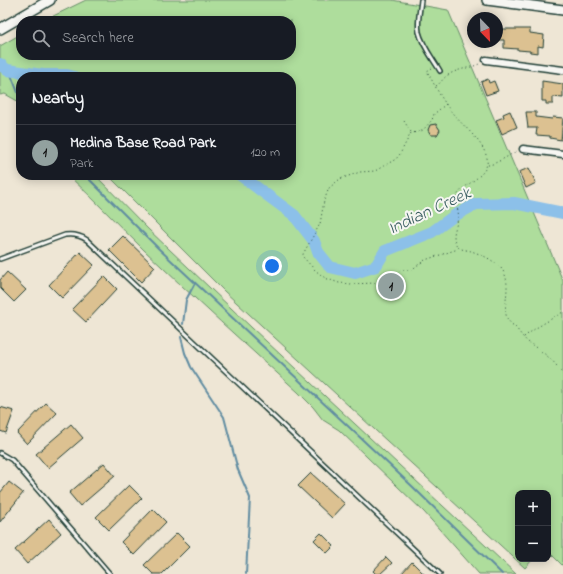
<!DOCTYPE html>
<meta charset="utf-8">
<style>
:root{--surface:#171b24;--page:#20242c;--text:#f1f3f6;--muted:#9ea1a6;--line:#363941;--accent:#92a19f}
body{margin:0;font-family:"Indie Flower",sans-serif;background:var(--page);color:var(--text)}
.controls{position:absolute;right:12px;bottom:12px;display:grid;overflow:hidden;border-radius:8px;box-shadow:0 2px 10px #0003}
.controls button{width:36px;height:36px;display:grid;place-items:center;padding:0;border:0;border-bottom:1px solid var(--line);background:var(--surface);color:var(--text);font:20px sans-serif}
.compass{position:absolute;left:467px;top:12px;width:36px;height:36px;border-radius:50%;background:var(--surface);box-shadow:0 2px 10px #0003;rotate:157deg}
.you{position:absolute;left:272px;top:266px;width:14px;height:14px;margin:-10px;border:3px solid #fff;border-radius:50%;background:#1a73e8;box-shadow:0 0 0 6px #1a73e833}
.badge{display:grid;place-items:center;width:26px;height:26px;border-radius:50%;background:var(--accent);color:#111;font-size:13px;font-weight:700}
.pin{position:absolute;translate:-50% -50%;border:2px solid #fff;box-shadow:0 1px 4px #0006}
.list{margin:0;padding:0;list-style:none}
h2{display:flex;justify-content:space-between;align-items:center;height:52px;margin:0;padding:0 16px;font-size:17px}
h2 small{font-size:13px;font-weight:400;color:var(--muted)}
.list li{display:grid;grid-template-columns:26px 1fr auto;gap:12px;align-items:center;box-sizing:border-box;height:56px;padding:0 16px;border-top:1px solid var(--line)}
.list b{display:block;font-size:15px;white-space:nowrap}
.list p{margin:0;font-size:13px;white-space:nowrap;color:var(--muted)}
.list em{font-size:13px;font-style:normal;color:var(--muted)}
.icon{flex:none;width:22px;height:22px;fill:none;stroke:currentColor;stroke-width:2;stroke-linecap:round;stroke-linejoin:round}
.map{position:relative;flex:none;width:563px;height:574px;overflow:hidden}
.search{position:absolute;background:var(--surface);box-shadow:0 2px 10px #0003;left:16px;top:16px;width:280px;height:44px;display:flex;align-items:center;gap:10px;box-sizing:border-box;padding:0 14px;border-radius:16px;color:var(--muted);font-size:15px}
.panel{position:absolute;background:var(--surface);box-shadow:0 2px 10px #0003;left:16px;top:72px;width:280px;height:108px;border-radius:16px}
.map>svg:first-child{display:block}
.green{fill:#aedd9c;stroke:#668d68}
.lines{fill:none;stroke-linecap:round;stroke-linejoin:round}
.stream{stroke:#608ca1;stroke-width:2}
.river{stroke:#8cc0e9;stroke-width:12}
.building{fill:#dcc191;stroke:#1f3d34}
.lane-casing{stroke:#1f3d34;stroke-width:6}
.street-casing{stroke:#1f3d34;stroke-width:9}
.secondary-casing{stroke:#1f3d34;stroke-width:12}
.path{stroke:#1f3d34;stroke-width:1;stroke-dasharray:1 3;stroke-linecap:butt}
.lane{stroke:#f6f6f2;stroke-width:3}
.street{stroke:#f6f6f2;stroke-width:6}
.secondary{stroke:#f6f6f2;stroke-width:9}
.labels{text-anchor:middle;stroke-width:4;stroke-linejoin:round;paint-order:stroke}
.water-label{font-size:18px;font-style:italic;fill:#3a5e61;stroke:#f6f6f2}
</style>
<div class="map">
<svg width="563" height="574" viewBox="0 0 563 574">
<rect width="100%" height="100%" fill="#eee6d5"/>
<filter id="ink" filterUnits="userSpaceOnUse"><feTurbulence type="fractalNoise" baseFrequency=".025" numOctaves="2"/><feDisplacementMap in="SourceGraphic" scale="8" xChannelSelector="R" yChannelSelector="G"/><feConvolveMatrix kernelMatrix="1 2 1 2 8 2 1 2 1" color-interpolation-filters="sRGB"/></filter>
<g filter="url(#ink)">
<g class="green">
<path d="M86,0H392L448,10L563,281V566L548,551V493H518V559H533L525,568L224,291L108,175H291V77H21V103L5,94L0,95V46L21,34V55H291V21H43Z"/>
<path d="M68,175H95L148,229L252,328L516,574H479L424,512L339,430L323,420L313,407L298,392C246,345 194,298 144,250C118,225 94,199 68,175Z"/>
</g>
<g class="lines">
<g class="stream">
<path d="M7,70L11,75L21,100"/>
<path d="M85,175L158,248L413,487L502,574"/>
<path d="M183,324L186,300L195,283"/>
<path d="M181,337L185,353L191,367L224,417L238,470L250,498L246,574"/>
</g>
<g class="river">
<path d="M0,64L7,70L43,75H67L74,77"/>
<path d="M240,175L294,215L314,241L318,252L330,267L355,273L376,266L385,251L432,232L454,216L476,204L514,203L563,213"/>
</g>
</g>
<g class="building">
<path d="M497,25H502V29H530V33L544,35L543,47L538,46V53L530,52V51L518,50V49L504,48V40H497Z"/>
<path d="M488,79L489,83L494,81L498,91L486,95L481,82Z"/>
<path d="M542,81L563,84V98L553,97V104H546V101H542Z"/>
<path d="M510,111L517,127L502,134L496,120L504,117L503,114Z"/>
<path d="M526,112H536V117L552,119L553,117L563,118L561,140L550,138V136L536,135L537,128H528Z"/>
<path d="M436,124L440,130L437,135H431L428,130L430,125Z"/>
<path d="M529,168L536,183L526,188L519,172Z"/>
<path d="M123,236L155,267L141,282L109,250Z"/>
<path d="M80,252L94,265L62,298L49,285Z"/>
<path d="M7,272L26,290L14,302L0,288V280Z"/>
<path d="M104,276L117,289L86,322L72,309Z"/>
<path d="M46,403L57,413L27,444L17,433Z"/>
<path d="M0,407L14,411L6,433L0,431Z"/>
<path d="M71,424L83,438L48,468L36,454Z"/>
<path d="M104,463L115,476L80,506L69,493Z"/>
<path d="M311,473L345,504L332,518L298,486Z"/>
<path d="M9,482L23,493L0,522V493Z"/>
<path d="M129,485L142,498L109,530L96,517Z"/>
<path d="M153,509L166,522L134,555L121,542Z"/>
<path d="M49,519L61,533L27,564L15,550Z"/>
<path d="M177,533L190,546L162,574H153L144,565Z"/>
<path d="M321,533L334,546L327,553L314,540Z"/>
<path d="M386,557L392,563L380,574H376L373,571Z"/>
<path d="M412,562L424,574H401Z"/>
</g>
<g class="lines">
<defs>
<g id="lane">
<path d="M421,0C420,10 417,22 419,32C422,45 433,59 440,71"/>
<path d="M0,259L65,235C74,234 80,235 87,240L440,574"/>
<path d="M0,453L12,460L110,574"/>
</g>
<g id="street">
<path d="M486,60L563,70"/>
<path d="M523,149L563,154"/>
</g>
<g id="secondary">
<path d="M487,0L563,10"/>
<path d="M0,29L50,0"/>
</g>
</defs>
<use href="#lane" class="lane-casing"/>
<use href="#street" class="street-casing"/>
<use href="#secondary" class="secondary-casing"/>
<g class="path">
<path d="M432,68L427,71C434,84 441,98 450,110C461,125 482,139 487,158C490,175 467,182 458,194C453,201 460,210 458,218C457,226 451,235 456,244C456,245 459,248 459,248C463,250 468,250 471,251C481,254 493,260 500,267C515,283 500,306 508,320C510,323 514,326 516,328C520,333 523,338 528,342C543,353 553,358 563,375"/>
<path d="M436,86C441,83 443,78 448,75C459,68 470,69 481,63"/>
<path d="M446,104L434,114L432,120L423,130L419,132L411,133L400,154L396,159L375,171L360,172L340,179L329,188L324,201L320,224L303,254V257L315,270L325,278L339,283L351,284L375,283L401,270H411L425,260L458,249"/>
<path d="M404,121L411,132"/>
<path d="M488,165C494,165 510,155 517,151"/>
<path d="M524,337L536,328L563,312"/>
</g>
<use href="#lane" class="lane"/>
<use href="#street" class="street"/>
<use href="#secondary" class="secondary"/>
</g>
</g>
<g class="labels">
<g class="water-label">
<text transform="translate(429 210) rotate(-25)" y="6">Indian Creek</text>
</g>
</g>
</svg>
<div class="controls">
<button>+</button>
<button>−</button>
</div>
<svg class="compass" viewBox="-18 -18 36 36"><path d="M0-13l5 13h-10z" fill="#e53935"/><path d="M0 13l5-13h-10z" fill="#9ea1a6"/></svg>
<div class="you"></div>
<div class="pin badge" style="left:391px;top:286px">1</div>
<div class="search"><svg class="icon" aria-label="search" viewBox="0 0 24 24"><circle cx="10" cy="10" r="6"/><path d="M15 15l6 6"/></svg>Search here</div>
<section class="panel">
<h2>Nearby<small></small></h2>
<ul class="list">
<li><span class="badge">1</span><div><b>Medina Base Road Park</b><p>Park</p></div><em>120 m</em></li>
</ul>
</section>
</div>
